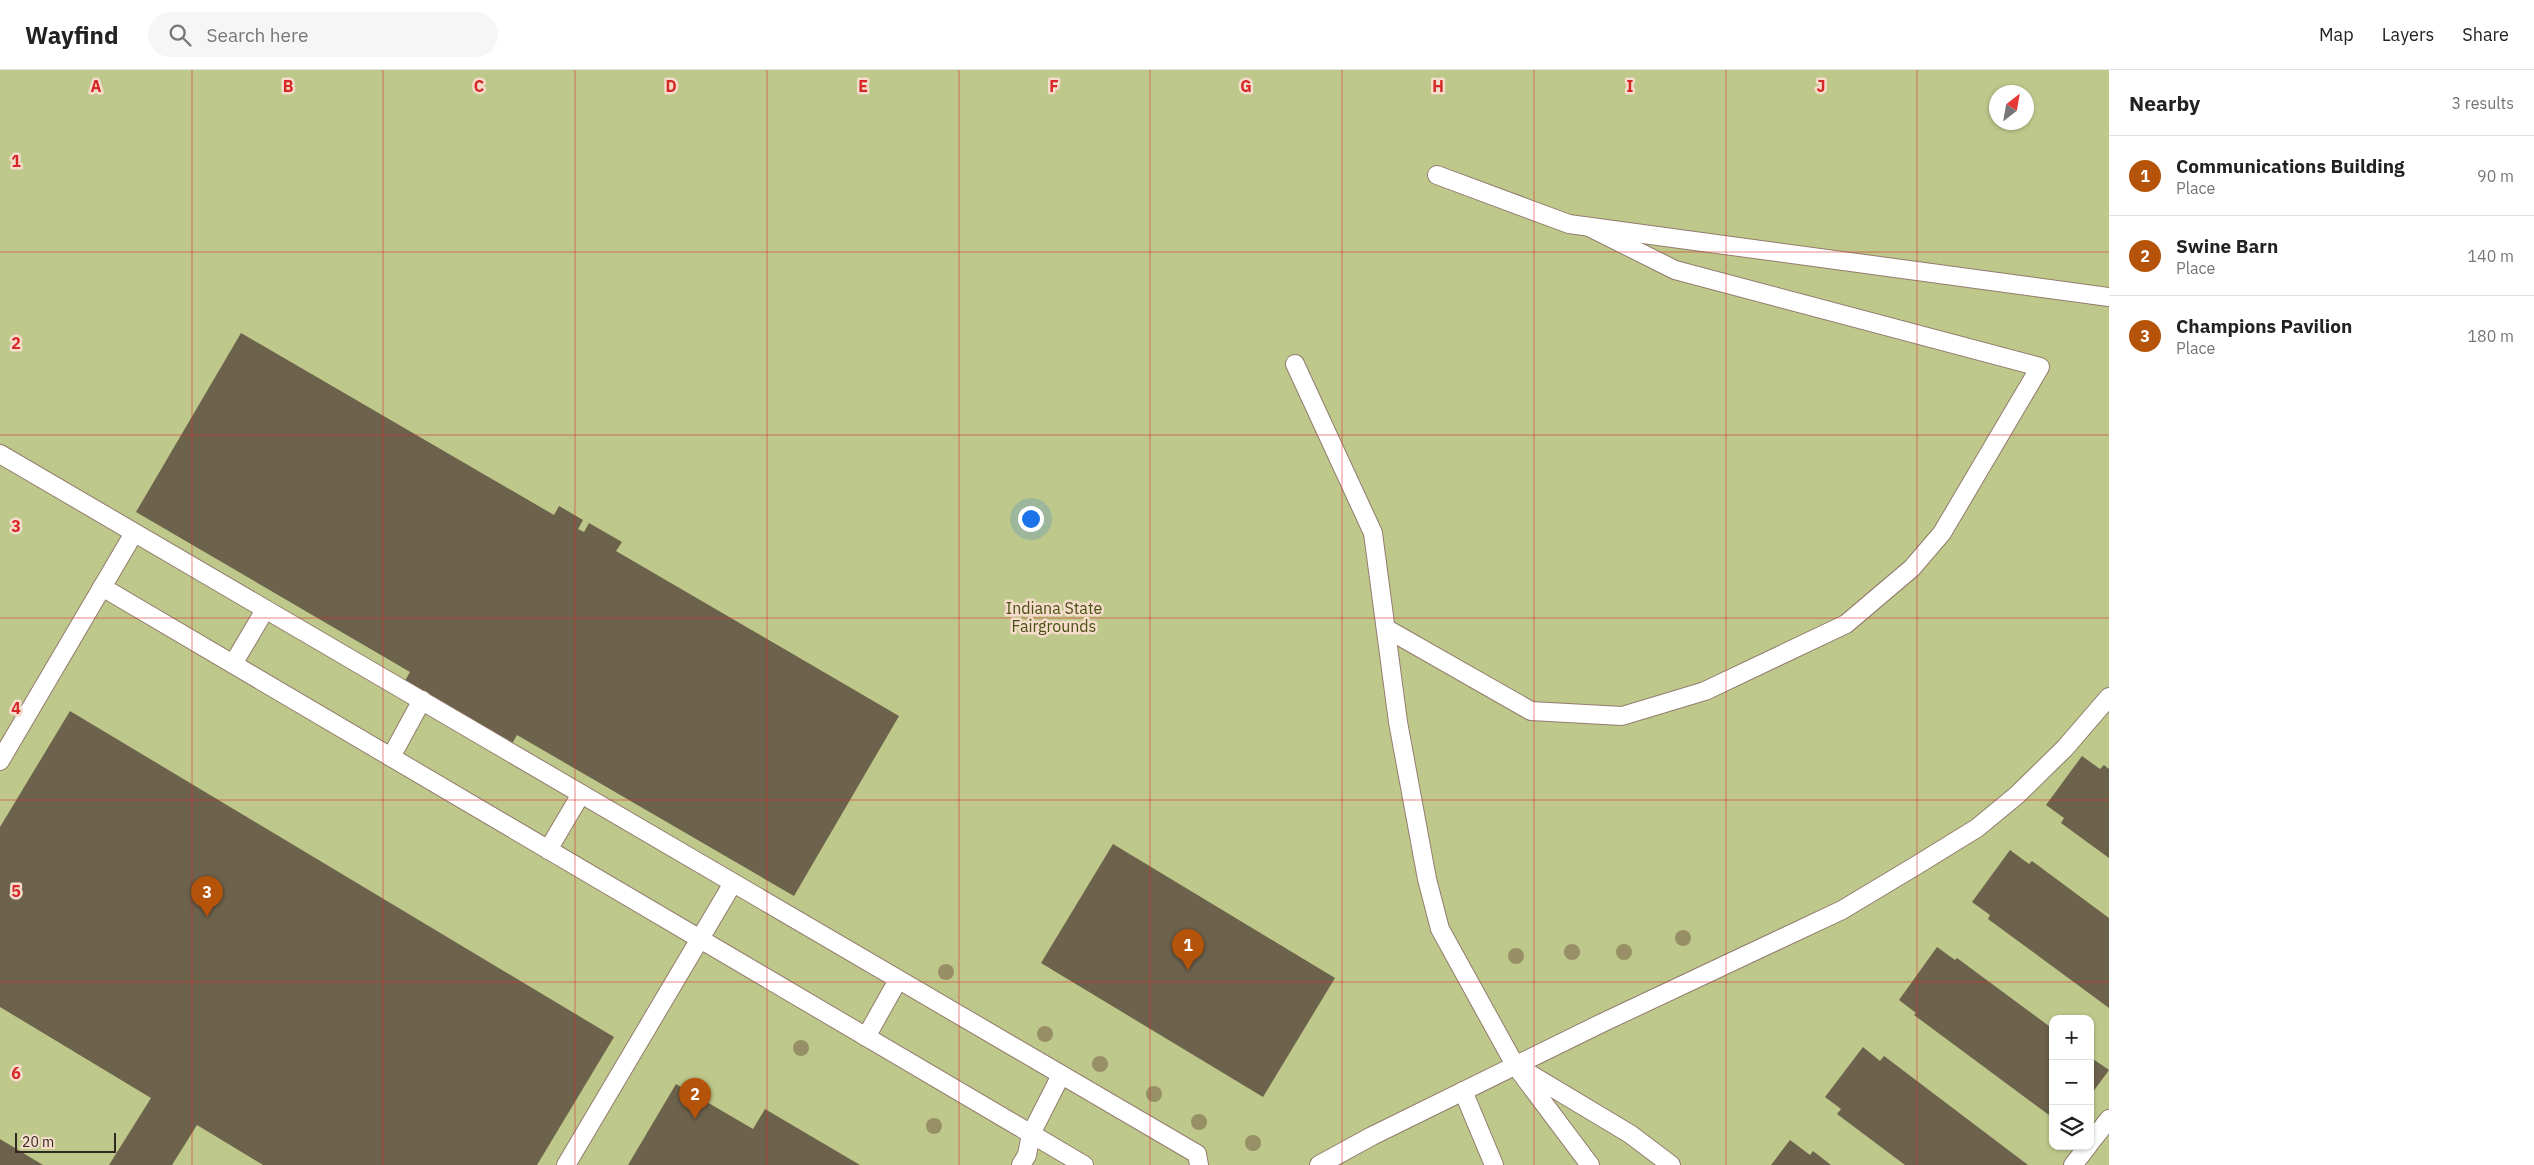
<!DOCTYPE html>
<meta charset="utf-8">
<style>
:root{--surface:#fff;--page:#f6f6f6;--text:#222;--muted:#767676;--line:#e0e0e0;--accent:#b45309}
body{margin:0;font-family:"IBM Plex Sans",sans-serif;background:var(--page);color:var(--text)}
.controls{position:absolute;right:15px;bottom:15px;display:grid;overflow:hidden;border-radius:10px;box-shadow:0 1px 4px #0004}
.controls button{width:45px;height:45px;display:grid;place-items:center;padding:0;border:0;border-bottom:1px solid var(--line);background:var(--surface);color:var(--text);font:25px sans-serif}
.compass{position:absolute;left:1989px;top:15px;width:45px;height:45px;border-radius:50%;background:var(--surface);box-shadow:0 1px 4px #0004;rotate:31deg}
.scale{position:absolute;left:15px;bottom:12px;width:101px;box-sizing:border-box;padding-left:5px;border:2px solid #312821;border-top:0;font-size:14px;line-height:18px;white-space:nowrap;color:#312821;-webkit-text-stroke:4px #f6dccb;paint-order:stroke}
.you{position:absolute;left:1030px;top:448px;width:18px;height:18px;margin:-12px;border:4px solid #fff;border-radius:50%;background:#1a73e8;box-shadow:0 0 0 8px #1a73e833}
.badge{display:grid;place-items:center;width:32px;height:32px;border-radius:50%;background:var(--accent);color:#fff;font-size:16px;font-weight:700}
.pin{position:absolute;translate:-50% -41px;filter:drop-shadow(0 1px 2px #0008)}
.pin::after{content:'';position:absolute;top:26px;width:18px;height:15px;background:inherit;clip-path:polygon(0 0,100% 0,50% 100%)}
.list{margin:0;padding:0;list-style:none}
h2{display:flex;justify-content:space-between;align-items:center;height:65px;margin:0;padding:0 20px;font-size:21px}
h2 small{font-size:16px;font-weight:400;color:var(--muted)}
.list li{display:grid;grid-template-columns:32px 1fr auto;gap:15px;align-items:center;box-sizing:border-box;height:80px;padding:0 20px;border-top:1px solid var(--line)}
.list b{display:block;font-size:19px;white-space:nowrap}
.list p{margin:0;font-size:16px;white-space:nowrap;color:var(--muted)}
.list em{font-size:16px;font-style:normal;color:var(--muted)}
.icon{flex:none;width:28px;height:28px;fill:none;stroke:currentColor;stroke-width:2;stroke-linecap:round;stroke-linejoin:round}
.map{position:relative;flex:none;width:2109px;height:1095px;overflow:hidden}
header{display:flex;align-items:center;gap:30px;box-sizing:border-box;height:70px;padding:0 25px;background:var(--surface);border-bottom:1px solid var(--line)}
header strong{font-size:24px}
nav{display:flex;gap:28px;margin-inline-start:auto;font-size:18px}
.search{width:350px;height:45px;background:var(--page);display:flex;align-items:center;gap:12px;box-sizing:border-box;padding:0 18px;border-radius:28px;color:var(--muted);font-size:19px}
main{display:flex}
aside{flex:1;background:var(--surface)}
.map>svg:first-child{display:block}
.green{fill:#bec88b;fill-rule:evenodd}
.building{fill:#6d624c}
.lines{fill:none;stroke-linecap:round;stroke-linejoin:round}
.lane-casing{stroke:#937b6d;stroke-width:20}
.lane{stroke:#fff;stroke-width:18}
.tree{fill:#978f66}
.grid{fill:none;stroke:#d62828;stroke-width:1;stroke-opacity:0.55}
.labels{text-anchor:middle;stroke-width:5;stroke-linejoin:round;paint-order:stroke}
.park-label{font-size:16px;fill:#495013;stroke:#f6dccb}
.grid-label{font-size:16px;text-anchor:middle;font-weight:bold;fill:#d62828;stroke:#f6dccb;stroke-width:5;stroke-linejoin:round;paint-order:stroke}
</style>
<header>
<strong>Wayfind</strong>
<div class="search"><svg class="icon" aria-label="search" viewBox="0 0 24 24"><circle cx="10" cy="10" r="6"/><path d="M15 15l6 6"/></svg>Search here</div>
<nav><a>Map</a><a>Layers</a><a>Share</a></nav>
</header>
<main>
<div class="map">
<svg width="2109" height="1095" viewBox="0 0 2109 1095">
<rect width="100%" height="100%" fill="#f6dccb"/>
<path class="green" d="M0,0H2109V1095H0ZM1996,22H2026V52H1996ZM2053,949H2090V1076H2053Z"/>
<g class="building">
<path d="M241,263L554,445L559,436L583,450L578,459L584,462L589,453L622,472L616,481L899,646L794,826L517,665L509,679L402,616L410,602L136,442Z"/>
<path d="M70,641L614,967L537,1095H263L197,1055L172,1095H109L151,1028L0,937V757Z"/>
<path d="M2082,686L2100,699L2104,695L2109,699V788L2061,753L2064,748L2046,735Z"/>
<path d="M1113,774L1335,908L1263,1027L1041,893Z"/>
<path d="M2010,780L2029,794L2032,791L2109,848V938L1988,849L1990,845L1972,832Z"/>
<path d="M1937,877L1955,890L1957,888L2053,959V1048L1914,945L1916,943L1899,930Z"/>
<path d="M1863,977L1880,991L1884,986L2028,1095H1905L1837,1044L1841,1039L1825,1027Z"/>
<path d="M2090,987L2109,1000L2090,1026Z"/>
<path d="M676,1014L753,1059L765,1039L860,1095H628Z"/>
<path d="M0,1069L43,1095H0Z"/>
<path d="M1790,1070L1810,1085L1813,1081L1831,1095H1771Z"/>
</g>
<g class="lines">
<defs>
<g id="lane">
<path d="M1437,105L1569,154L2109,227"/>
<path d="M1295,294L1373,463L1398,652L1427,809L1440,859L1515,995"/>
<path d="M0,384L1197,1084L1199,1095"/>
<path d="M102,517L1084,1095"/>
<path d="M1387,559L1531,641L1622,646L1705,621L1846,554L1912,498L1942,463L2040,297L1675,200L1589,157"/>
<path d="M233,594L265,540"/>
<path d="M391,687L422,630"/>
<path d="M0,691L134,463"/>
<path d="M548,780L581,724"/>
<path d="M866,967L898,910"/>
<path d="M1463,1021L1494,1095"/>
<path d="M2090,1073L2109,1049"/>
<path d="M566,1095L733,813"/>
<path d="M1021,1095L1027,1085L1031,1064L1061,1005"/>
<path d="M1319,1095L1372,1066L1604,952L1842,840L1917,795L1977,758L2017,725L2065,678L2109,627"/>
<path d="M1590,1095L1515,995L1630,1064L1671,1095"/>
<path d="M2073,1095L2088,1076"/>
</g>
</defs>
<use href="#lane" class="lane-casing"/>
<use href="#lane" class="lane"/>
</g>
<g class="tree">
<circle cx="1683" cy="868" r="8"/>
<circle cx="1572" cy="882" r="8"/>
<circle cx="1624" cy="882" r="8"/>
<circle cx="1516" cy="886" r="8"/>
<circle cx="946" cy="902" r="8"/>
<circle cx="1045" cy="964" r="8"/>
<circle cx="801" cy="978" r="8"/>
<circle cx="1100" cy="994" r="8"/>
<circle cx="1154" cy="1024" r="8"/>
<circle cx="1199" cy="1052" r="8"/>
<circle cx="934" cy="1056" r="8"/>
<circle cx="1253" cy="1073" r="8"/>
</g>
<path class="grid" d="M192,0V1095M383,0V1095M575,0V1095M767,0V1095M959,0V1095M1150,0V1095M1342,0V1095M1534,0V1095M1726,0V1095M1917,0V1095M0,182H2109M0,365H2109M0,548H2109M0,730H2109M0,912H2109"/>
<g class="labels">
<g class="park-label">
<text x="1054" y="544">Indiana State<tspan x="1054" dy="18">Fairgrounds</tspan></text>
</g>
</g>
<g class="grid-label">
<text x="96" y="22">A</text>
<text x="288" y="22">B</text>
<text x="479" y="22">C</text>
<text x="671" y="22">D</text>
<text x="863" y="22">E</text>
<text x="1054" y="22">F</text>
<text x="1246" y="22">G</text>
<text x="1438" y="22">H</text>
<text x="1630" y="22">I</text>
<text x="1821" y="22">J</text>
<text x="16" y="97">1</text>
<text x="16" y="279">2</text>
<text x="16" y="462">3</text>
<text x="16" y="644">4</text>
<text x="16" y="827">5</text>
<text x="16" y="1009">6</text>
</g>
</svg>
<div class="controls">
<button>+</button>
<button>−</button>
<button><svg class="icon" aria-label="layers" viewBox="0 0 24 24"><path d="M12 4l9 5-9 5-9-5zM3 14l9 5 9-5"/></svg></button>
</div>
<svg class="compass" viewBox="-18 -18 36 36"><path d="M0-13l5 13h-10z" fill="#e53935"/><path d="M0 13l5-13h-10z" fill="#767676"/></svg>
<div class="scale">20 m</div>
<div class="you"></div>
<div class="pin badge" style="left:1188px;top:900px">1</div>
<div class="pin badge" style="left:695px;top:1049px">2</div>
<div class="pin badge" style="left:207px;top:847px">3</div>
</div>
<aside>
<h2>Nearby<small>3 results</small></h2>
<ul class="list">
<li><span class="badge">1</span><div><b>Communications Building</b><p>Place</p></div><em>90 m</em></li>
<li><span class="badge">2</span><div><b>Swine Barn</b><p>Place</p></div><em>140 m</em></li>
<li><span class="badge">3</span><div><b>Champions Pavilion</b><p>Place</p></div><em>180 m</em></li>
</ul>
</aside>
</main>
